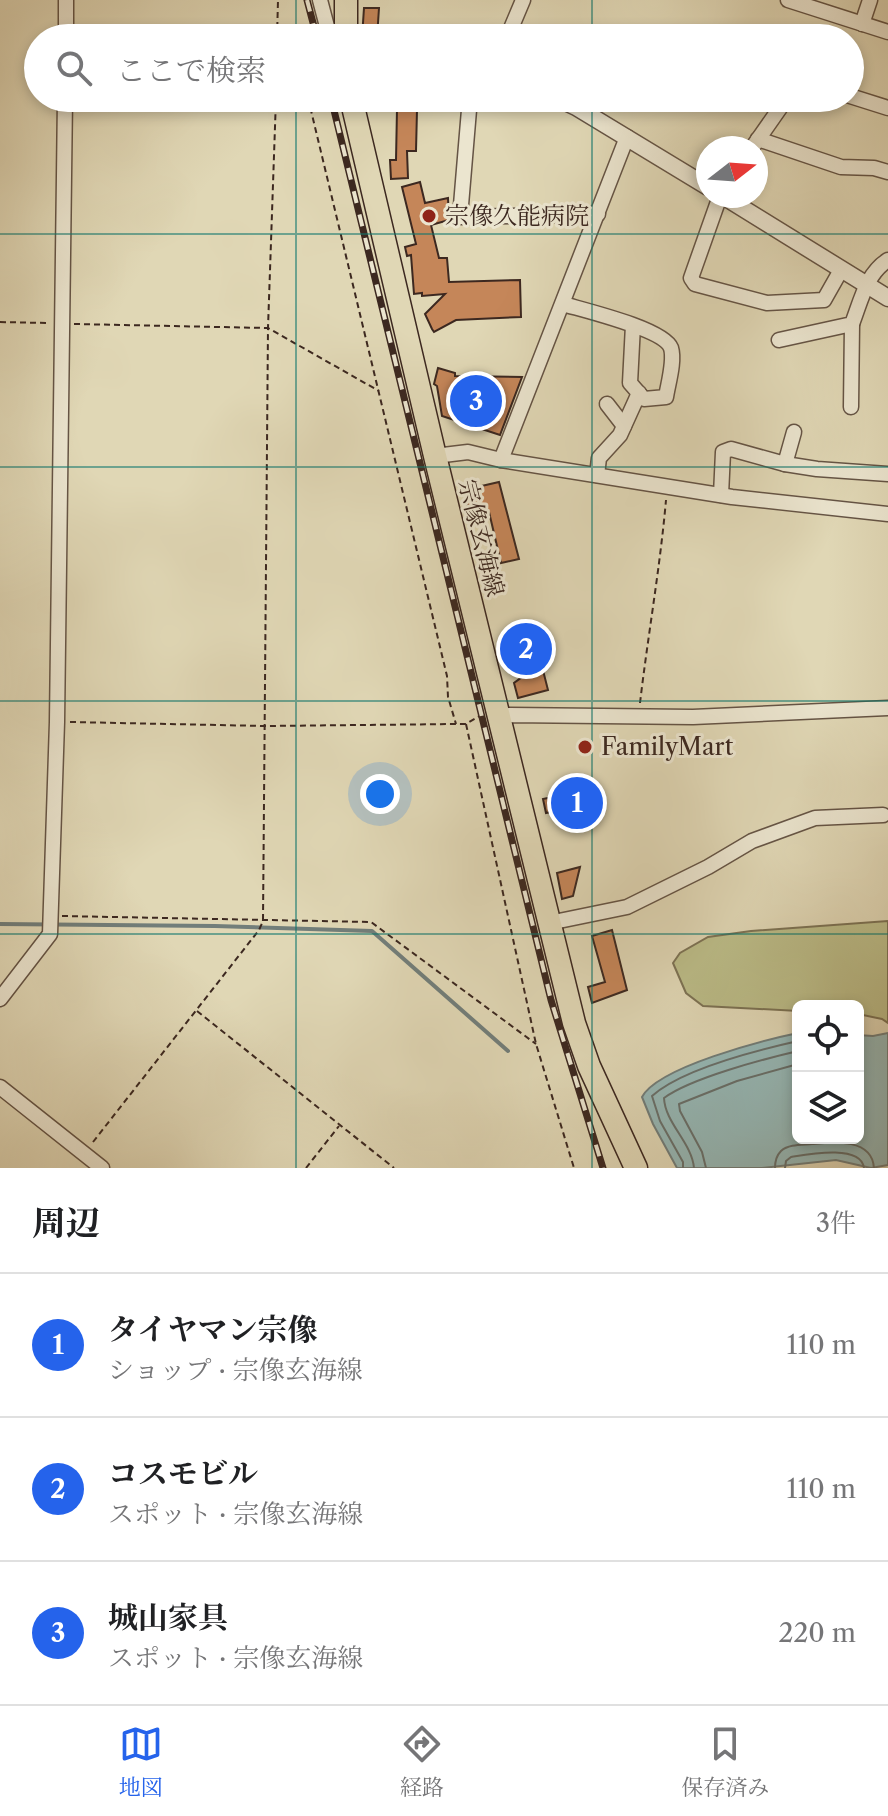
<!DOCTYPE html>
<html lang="ja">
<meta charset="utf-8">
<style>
:root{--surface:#fff;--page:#f2f2f2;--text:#202124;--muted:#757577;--line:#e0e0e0;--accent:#2563eb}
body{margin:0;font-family:"Libre Caslon Text","Noto Serif JP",serif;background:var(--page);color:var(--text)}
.controls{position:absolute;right:24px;bottom:24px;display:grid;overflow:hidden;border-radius:12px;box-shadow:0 4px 12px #0003}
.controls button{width:72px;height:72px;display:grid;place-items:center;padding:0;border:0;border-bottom:2px solid var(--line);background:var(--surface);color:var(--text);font:40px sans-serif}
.compass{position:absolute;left:696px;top:136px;width:72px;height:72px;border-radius:50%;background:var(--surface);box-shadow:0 4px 12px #0003;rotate:73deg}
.you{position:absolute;left:380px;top:794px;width:28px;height:28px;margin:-20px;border:6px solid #fff;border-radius:50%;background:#1a73e8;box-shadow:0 0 0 12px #1a73e833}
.badge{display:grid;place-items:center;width:52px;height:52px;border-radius:50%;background:var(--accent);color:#fff;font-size:26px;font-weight:700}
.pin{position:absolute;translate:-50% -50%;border:4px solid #fff;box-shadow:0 2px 8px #0006}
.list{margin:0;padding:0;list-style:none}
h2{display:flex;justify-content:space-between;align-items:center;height:104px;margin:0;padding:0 32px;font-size:34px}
h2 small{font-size:26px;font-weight:400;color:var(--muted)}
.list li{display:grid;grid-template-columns:52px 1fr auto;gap:24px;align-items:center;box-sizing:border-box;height:144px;padding:0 32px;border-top:2px solid var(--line)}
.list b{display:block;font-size:30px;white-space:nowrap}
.list p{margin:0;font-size:26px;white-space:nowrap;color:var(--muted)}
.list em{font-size:26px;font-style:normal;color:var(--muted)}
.icon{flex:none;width:44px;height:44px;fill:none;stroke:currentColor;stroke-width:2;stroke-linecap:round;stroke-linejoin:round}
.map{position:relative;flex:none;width:888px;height:1168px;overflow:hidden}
.search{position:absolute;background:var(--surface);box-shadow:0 4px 12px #0003;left:24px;right:24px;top:24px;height:88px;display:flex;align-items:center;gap:20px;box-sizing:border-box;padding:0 28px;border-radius:44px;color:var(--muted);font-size:30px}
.sheet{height:536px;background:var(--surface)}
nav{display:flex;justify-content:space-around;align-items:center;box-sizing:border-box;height:112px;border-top:2px solid var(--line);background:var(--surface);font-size:22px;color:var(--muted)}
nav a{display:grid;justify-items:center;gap:4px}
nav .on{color:var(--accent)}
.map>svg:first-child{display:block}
.green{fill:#bbbc88;stroke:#7c7254;stroke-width:2}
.water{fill:#96b8b6;stroke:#727e7a;stroke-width:2}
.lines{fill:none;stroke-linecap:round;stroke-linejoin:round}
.shore{stroke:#69706b;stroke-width:2}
.stream{stroke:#727e7a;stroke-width:4}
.building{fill:#c58659;stroke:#3c2820;stroke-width:2}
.minor-casing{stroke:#655445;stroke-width:17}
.tertiary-casing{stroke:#655445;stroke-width:19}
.primary-casing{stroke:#3c2820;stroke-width:25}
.path{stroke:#3c2820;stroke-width:2;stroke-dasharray:6 4;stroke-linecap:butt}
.minor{stroke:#ebe5cf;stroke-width:14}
.tertiary{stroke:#ebe5cf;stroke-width:16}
.primary{stroke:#e0d7b5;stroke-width:22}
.rail-casing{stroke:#3c2820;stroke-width:7}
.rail{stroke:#ebe5cf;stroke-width:4;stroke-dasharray:12;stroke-linecap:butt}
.grid{fill:none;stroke:#0f766e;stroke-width:2;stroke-opacity:0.55}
.poi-dot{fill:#8f2418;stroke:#ebe5cf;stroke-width:3}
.labels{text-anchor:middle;stroke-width:6;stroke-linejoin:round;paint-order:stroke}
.poi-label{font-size:24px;fill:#3c2820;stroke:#ebe5cf;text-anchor:start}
.street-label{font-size:24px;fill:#3c2820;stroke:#ebe5cf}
</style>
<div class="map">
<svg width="888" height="1168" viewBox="0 0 888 1168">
<rect width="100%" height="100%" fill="#e0d7b5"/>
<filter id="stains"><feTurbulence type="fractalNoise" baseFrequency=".0025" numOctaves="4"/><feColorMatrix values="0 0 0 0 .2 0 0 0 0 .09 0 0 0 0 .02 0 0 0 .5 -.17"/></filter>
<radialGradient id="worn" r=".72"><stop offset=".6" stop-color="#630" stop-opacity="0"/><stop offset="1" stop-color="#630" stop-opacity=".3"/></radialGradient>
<path class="green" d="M888,921V1023L882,1019L858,1014V1006H798V1011L703,1006L686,993L673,963L680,953L708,937L751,931Z"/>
<path class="water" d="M798,1033V1138H858V1035L873,1036L888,1033V1165L871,1168L836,1160L762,1168H677L653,1124L642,1097C658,1067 764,1040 798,1033Z"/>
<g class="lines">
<g class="shore">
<path d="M683,1168V1162L660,1121L652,1096C682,1069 758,1050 798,1041"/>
<path d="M694,1168C692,1143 665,1123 664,1098C691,1078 764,1059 798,1051"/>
<path d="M706,1168L702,1152L680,1111L679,1104L737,1081L798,1064"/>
<path d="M775,1168C775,1161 776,1156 781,1151C789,1144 802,1145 812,1144C834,1142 872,1138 874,1168"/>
<path d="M785,1168L786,1161L791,1157C809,1154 861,1144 864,1168"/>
</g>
<path class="stream" d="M0,924L215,926L372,931L508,1051"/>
</g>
<g class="building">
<path d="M364,8H379L377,38H362Z"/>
<path d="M387,98H422V110H417L416,151H407L408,178L391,179L390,160H396L397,109H386Z"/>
<path d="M420,182L425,203L448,198L449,220L431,225L439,258H447L449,282L520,280L521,317L456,320L434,332L432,329L425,314L445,294L422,296V293L414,294L411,255L407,256L405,247L416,244L402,187Z"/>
<path d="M438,368L455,373V376L522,377L500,435L442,416L437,386L434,384Z"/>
<path d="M499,482L519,559L501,563L489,512L470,516L464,490Z"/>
<path d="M534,635L548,690L518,698L514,683L522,677L513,640Z"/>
<path d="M599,787L603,803L597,804L599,819L583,822L582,817L572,819L570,808L546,813L543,799Z"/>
<path d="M580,867L573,896L562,899L557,873Z"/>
<path d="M612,930L627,990L592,1003L588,987L605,982L592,936Z"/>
</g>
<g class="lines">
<defs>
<g id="minor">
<path d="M320,0L330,38"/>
<path d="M788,0L888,32"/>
<path d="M862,24L870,0"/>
<path d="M66,38V0"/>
<path d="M507,38L523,0"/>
<path d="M850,96L888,108"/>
<path d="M470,98L460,217L598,214"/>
<path d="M758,139L841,167L874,168L888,172"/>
<path d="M752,148L787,98"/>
<path d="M720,196L691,278L695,284L767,303L824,300L841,270"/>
<path d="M563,304C583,310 664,329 671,348C675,361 668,384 666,397L644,399L630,383L633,325"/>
<path d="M779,340L852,324C861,301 866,274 888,260"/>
<path d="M607,404L624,426"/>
<path d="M851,407L852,324"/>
<path d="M435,456L468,452L501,460L732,497L888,514"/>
<path d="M501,460L627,137"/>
<path d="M785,464L794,432"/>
<path d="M597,475L599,458L620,435L639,393"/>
<path d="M721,495L723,452L731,449L785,464L817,469L888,474"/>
<path d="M499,717L510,715L693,717L888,708"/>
<path d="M549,923L627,907L708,867L752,841L815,818L883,815"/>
<path d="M0,999L50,934L57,722L65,98"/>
<path d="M0,1087L102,1168"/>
</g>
<g id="tertiary">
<path d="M557,98L576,107L708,187"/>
<path d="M723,196L888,298"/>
</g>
<g id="primary">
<path d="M346,0V38"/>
<path d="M351,98L435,456L574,1023L589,1066L636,1168"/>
</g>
</defs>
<use href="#minor" class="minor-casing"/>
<use href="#tertiary" class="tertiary-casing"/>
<use href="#primary" class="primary-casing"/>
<g class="path">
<path d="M277,38L278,0"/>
<path d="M308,98L447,676L448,697L456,724"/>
<path d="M0,322L47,323"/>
<path d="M74,324L268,328L379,391"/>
<path d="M640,703C648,635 660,568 666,500"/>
<path d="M70,722L266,726L456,724H466L481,715"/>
<path d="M466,724L536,1044L574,1168"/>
<path d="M62,916L371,922L536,1044"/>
<path d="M197,1011L394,1168"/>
<path d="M93,1142L259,930L263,921L268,328L276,98"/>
<path d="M306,1168L339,1126"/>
</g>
<use href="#minor" class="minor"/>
<use href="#tertiary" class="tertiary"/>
<use href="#primary" class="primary"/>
<defs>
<g id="rail">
<path d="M307,0L317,38"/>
<path d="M331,98L551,1000L603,1168"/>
</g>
</defs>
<use href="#rail" class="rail-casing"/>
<use href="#rail" class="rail"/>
</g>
<path class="grid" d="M296,0V38M592,0V38M296,98V1168M592,98V1168M0,234H888M0,467H888M0,701H888M0,934H888"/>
<g class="poi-dot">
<circle cx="429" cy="216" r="8"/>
<circle cx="585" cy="747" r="8"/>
</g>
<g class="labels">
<g class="poi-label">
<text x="445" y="224">宗像久能病院</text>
<text x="601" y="755">FamilyMart</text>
</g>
<g class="street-label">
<text transform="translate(481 538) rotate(76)" y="8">宗像玄海線</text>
</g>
</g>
<rect width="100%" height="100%" filter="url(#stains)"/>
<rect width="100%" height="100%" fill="url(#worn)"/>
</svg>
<div class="controls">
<button><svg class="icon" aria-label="locate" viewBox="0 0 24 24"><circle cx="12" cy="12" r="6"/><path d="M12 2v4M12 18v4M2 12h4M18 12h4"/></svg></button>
<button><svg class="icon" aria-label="layers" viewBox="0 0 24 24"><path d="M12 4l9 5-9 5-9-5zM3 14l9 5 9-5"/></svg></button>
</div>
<svg class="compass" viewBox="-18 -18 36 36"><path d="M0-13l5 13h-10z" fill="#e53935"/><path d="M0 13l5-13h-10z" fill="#757577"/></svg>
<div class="you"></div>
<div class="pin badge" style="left:577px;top:803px">1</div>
<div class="pin badge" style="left:526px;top:649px">2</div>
<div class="pin badge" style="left:476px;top:401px">3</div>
<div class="search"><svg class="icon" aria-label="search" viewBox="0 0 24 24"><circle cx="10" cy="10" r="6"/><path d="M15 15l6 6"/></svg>ここで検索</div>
</div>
<section class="sheet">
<h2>周辺<small>3件</small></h2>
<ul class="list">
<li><span class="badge">1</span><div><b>タイヤマン宗像</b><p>ショップ · 宗像玄海線</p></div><em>110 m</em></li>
<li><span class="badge">2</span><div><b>コスモビル</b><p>スポット · 宗像玄海線</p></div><em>110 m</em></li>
<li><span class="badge">3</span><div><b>城山家具</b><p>スポット · 宗像玄海線</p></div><em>220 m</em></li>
</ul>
</section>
<nav>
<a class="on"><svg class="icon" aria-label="map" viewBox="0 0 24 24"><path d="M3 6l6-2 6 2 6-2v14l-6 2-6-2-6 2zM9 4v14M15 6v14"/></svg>地図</a>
<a><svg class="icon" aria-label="directions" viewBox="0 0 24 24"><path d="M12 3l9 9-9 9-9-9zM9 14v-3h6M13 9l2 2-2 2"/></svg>経路</a>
<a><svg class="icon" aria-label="saved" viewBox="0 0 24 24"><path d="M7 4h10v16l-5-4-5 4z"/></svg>保存済み</a>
</nav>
